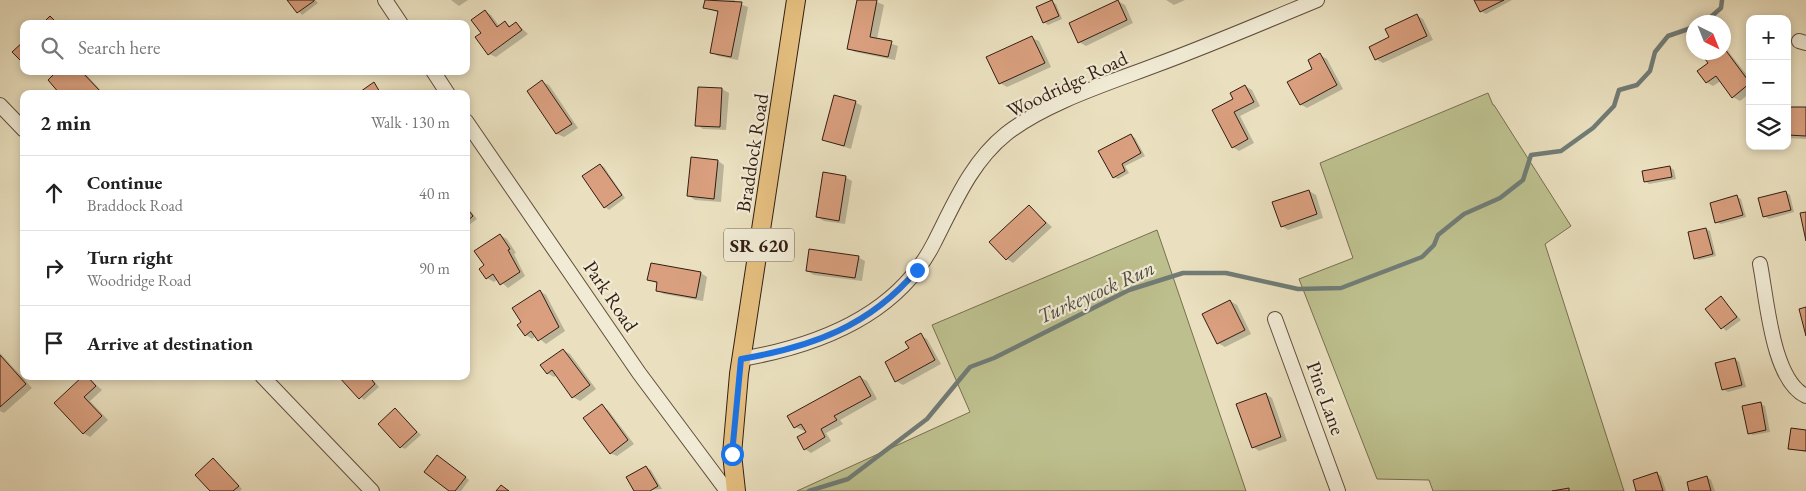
<!DOCTYPE html>
<meta charset="utf-8">
<style>
:root{--surface:#fff;--page:#f6f6f6;--text:#222;--muted:#767676;--line:#e0e0e0}
body{margin:0;font-family:"EB Garamond",serif;background:var(--page);color:var(--text)}
.controls{position:absolute;right:15px;top:15px;display:grid;overflow:hidden;border-radius:10px;box-shadow:0 2px 8px #0003}
.controls button{width:45px;height:45px;display:grid;place-items:center;padding:0;border:0;border-bottom:1px solid var(--line);background:var(--surface);color:var(--text);font:25px sans-serif}
.compass{position:absolute;left:1686px;top:15px;width:45px;height:45px;border-radius:50%;background:var(--surface);box-shadow:0 2px 8px #0003;rotate:137deg}
.stop{position:absolute;width:15px;height:15px;margin:-11px;border:4px solid #1a73e8;border-radius:50%;background:#fff}
.stop.end{background:#1a73e8;border-color:#fff;box-shadow:0 1px 5px #0008}
.list{margin:0;padding:0;list-style:none}
h2{display:flex;justify-content:space-between;align-items:center;height:65px;margin:0;padding:0 20px;font-size:21px}
h2 small{font-size:16px;font-weight:400;color:var(--muted)}
.list li{display:grid;grid-template-columns:32px 1fr auto;gap:15px;align-items:center;box-sizing:border-box;height:75px;padding:0 20px;border-top:1px solid var(--line)}
.list b{display:block;font-size:19px;white-space:nowrap}
.list p{margin:0;font-size:16px;white-space:nowrap;color:var(--muted)}
.list em{font-size:16px;font-style:normal;color:var(--muted)}
.icon{flex:none;width:28px;height:28px;fill:none;stroke:currentColor;stroke-width:2;stroke-linecap:round;stroke-linejoin:round}
.map{position:relative;flex:none;width:1806px;height:491px;overflow:hidden}
.search{position:absolute;background:var(--surface);box-shadow:0 2px 8px #0003;left:20px;top:20px;width:450px;height:55px;display:flex;align-items:center;gap:12px;box-sizing:border-box;padding:0 18px;border-radius:10px;color:var(--muted);font-size:19px}
.panel{position:absolute;background:var(--surface);box-shadow:0 2px 8px #0003;left:20px;top:90px;width:450px;height:290px;border-radius:10px}
.map>svg:first-child{display:block}
.green{fill:#bdc08e;stroke:#786e50}
.shadow{fill:#0003}
.lines{fill:none;stroke-linecap:round;stroke-linejoin:round}
.stream{stroke:#717c76;stroke-width:4.5}
.building{fill:#d99f7e;stroke:#331d12}
.minor-casing{stroke:#614e3d;stroke-width:16}
.major-casing{stroke:#331d12;stroke-width:20}
.minor{stroke:#f1ebd5;stroke-width:14}
.major{stroke:#e5c080;stroke-width:18}
.route{stroke:#1a73e8;stroke-width:6}
.labels{text-anchor:middle;stroke-width:4.5;stroke-linejoin:round;paint-order:stroke}
.shield{fill:#f1ebd5;stroke:#6c5b4c;stroke-width:1}
.shield-label{font-size:19px;font-weight:bold;fill:#331d12}
.street-label{font-size:20px;fill:#331d12;stroke:#f1ebd5}
.water-label{font-size:21px;font-style:italic;fill:#524c44;stroke:#f1ebd5}
</style>
<div class="map">
<svg width="1806" height="491" viewBox="0 0 1806 491">
<rect width="100%" height="100%" fill="#eae0bf"/>
<filter id="stains"><feTurbulence type="fractalNoise" baseFrequency=".004" numOctaves="4"/><feColorMatrix values="0 0 0 0 .2 0 0 0 0 .09 0 0 0 0 .02 0 0 0 .5 -.17"/></filter>
<radialGradient id="worn" r=".72"><stop offset=".6" stop-color="#630" stop-opacity="0"/><stop offset="1" stop-color="#630" stop-opacity=".3"/></radialGradient>
<g class="green">
<path d="M1488,93L1493,105H1494L1571,226L1545,244L1624,491H1433L1429,480L1377,479L1299,279L1353,258L1320,163Z"/>
<path d="M1157,230L1246,491H797L970,412L932,325Z"/>
</g>
<g class="shadow">
<path d="M289,0H315L318,3L302,15Z"/>
<path d="M451,0H468L459,6Z"/>
<path d="M706,0H735L734,2L748,7L738,60L718,56L711,52L719,13L704,7Z"/>
<path d="M858,0H872L884,5L877,39L898,46L895,60L855,52L848,48Z"/>
<path d="M1166,0H1185L1174,5Z"/>
<path d="M1476,0H1512L1486,14L1481,11Z"/>
<path d="M1118,1L1125,5L1133,23L1086,46L1079,42Z"/>
<path d="M1052,2L1056,4L1062,19L1048,25L1044,22Z"/>
<path d="M485,11L491,15L500,27L505,23L512,27L516,23L528,34L496,57L489,54L483,33Z"/>
<path d="M1416,15L1423,19L1433,40L1383,63L1376,59L1371,48L1391,38Z"/>
<path d="M1032,38L1039,41L1051,67L1007,87L1000,83Z"/>
<path d="M1724,46L1750,79V93L1740,101L1733,97L1721,81L1713,86L1706,82L1724,52Z"/>
<path d="M1320,55L1327,59L1343,89L1307,108L1300,104Z"/>
<path d="M59,71H83L104,94H62Z"/>
<path d="M542,82L549,85L578,128L564,137L557,134L528,91Z"/>
<path d="M374,84L383,94H359Z"/>
<path d="M1245,86L1252,90L1260,106L1240,116L1254,143L1239,151L1233,147L1214,111L1235,100Z"/>
<path d="M699,88L722,89L729,93L726,130L703,129L697,125Z"/>
<path d="M855,102L862,106L851,149L824,140Z"/>
<path d="M1787,108L1806,109V139L1787,138Z"/>
<path d="M1131,135L1135,138L1145,156L1125,166L1129,173L1118,179L1114,177Z"/>
<path d="M718,161L724,165L721,202L695,200L689,196Z"/>
<path d="M600,165L604,167L625,198L609,210L605,207Z"/>
<path d="M1670,167L1674,170L1676,179L1649,184L1645,181Z"/>
<path d="M845,177L852,181L845,224L824,221L817,217Z"/>
<path d="M1309,191L1316,195L1323,218L1288,230L1282,226Z"/>
<path d="M1786,192L1790,195L1794,212L1769,219L1764,216Z"/>
<path d="M1737,197L1741,199L1746,217L1721,224L1716,222Z"/>
<path d="M466,205L477,219L466,227Z"/>
<path d="M1029,206L1052,227L1013,263L1007,259Z"/>
<path d="M1706,229L1710,231L1716,256L1699,260L1695,258Z"/>
<path d="M500,235L507,239L516,253L514,254L525,276L508,288L498,279L494,282L487,278L485,266Z"/>
<path d="M858,257L865,261L862,281L814,275L807,271Z"/>
<path d="M701,273L707,277L703,301L664,294L657,290L658,284L649,280Z"/>
<path d="M540,291L546,295L565,331L546,344L536,336L532,339L526,335L523,322Z"/>
<path d="M1721,298L1741,320L1726,331L1707,309Z"/>
<path d="M1230,301L1237,305L1251,334L1225,347L1218,343Z"/>
<path d="M920,335L927,339L941,364L903,385L896,381L910,349Z"/>
<path d="M563,350L570,354L596,389L580,401L573,397L557,375L554,377L547,373Z"/>
<path d="M0,353L32,388L4,413L0,411Z"/>
<path d="M1735,359L1739,362L1746,387L1728,392L1723,389Z"/>
<path d="M86,376L102,390L90,401L108,420L90,437L83,433L56,404Z"/>
<path d="M340,376H369L379,387L364,400Z"/>
<path d="M860,377L867,381L877,399L840,420L843,424L826,433L831,441L811,453L805,449L807,432L795,427Z"/>
<path d="M1266,394L1272,398L1287,441L1259,451L1253,447Z"/>
<path d="M1761,404L1765,406L1770,432L1753,435L1749,433Z"/>
<path d="M602,406L608,410L634,444L617,456L610,453Z"/>
<path d="M395,409L421,435L405,449L401,447Z"/>
<path d="M1806,432V452L1790,448Z"/>
<path d="M442,459L469,480L461,491H451Z"/>
<path d="M213,460L217,462L242,489L240,491H211Z"/>
<path d="M646,467L651,470L662,489L635,491Z"/>
<path d="M1657,474L1661,476L1666,491H1637Z"/>
<path d="M1707,477L1711,480L1715,491H1691Z"/>
</g>
<g class="lines">
<g class="stream">
<path d="M1705,22L1721,8L1722,0"/>
<path d="M809,491L848,479L927,419L970,367L994,358L1129,290L1183,273H1226L1298,289L1341,288L1422,257L1434,245L1438,235L1464,214L1500,198L1523,180L1531,155L1561,151L1593,128L1614,106L1619,90L1637,85L1650,71L1655,52L1668,36L1694,27"/>
</g>
</g>
<g class="building">
<path d="M287,0H314V1L297,13Z"/>
<path d="M705,0L742,2L731,57L710,53L718,11L703,8Z"/>
<path d="M857,0H877L870,37L892,41L888,57L847,49Z"/>
<path d="M1052,0L1059,16L1043,23L1036,7Z"/>
<path d="M1118,0L1127,20L1078,43L1069,23Z"/>
<path d="M1474,0H1504L1480,12Z"/>
<path d="M485,10L497,27L505,21L509,27L516,22L522,30L488,55L475,37L481,33L471,20Z"/>
<path d="M1417,14L1427,36L1375,60L1369,47L1389,37L1385,29Z"/>
<path d="M50,16L58,24H42Z"/>
<path d="M1032,36L1045,63L999,84L986,57Z"/>
<path d="M24,41V64L12,52Z"/>
<path d="M1724,48L1750,83L1732,98L1716,76L1706,83L1697,71L1708,63L1702,55L1705,52H1724Z"/>
<path d="M1320,53L1337,85L1300,105L1287,82L1312,69L1308,60Z"/>
<path d="M57,71H81L101,92L60,94L48,80Z"/>
<path d="M542,80L572,124L556,134L527,91Z"/>
<path d="M374,82L381,94H357Z"/>
<path d="M1245,85L1254,102L1234,112L1248,139L1232,148L1212,110L1233,99L1230,93Z"/>
<path d="M698,87L722,88L720,127L695,126Z"/>
<path d="M834,95L856,101L844,146L822,140Z"/>
<path d="M1787,107H1806V136L1787,135Z"/>
<path d="M1131,134L1141,153L1122,164L1125,171L1113,178L1098,151Z"/>
<path d="M691,157L718,160L714,199L687,196Z"/>
<path d="M600,164L622,195L604,208L582,176Z"/>
<path d="M1670,166L1672,177L1644,182L1642,171Z"/>
<path d="M823,172L846,176L839,221L816,217Z"/>
<path d="M1309,190L1317,214L1281,227L1272,202Z"/>
<path d="M1786,191L1791,210L1763,217L1758,198Z"/>
<path d="M1737,195L1743,215L1715,223L1710,203Z"/>
<path d="M1029,205L1046,223L1006,260L989,242Z"/>
<path d="M466,207L473,216L466,222Z"/>
<path d="M1806,212V241L1800,213Z"/>
<path d="M1706,228L1713,254L1694,259L1688,232Z"/>
<path d="M500,234L510,249L508,250L520,272L500,285L493,274L486,279L479,269L484,265L474,251Z"/>
<path d="M809,249L859,256L855,278L806,271Z"/>
<path d="M651,263L701,272L696,298L656,291L657,282L647,280Z"/>
<path d="M540,290L559,327L538,341L531,331L525,336L517,325L521,322L512,308Z"/>
<path d="M1721,296L1737,317L1721,329L1705,309Z"/>
<path d="M1230,300L1245,330L1217,344L1202,314Z"/>
<path d="M1806,307V336L1799,309Z"/>
<path d="M921,333L935,360L895,382L885,362L909,348L905,342Z"/>
<path d="M563,349L590,385L572,398L552,370L547,374L540,365Z"/>
<path d="M0,355L26,384L0,407Z"/>
<path d="M1735,358L1742,385L1722,390L1715,363Z"/>
<path d="M83,376H87L96,386L84,397L102,416L83,434L54,403Z"/>
<path d="M338,376H369L375,384L359,399Z"/>
<path d="M860,376L871,396L834,416L837,420L821,429L825,437L804,450L797,437L806,432L801,424L794,428L787,416Z"/>
<path d="M1266,393L1281,437L1252,448L1236,404Z"/>
<path d="M1761,402L1766,430L1748,434L1742,406Z"/>
<path d="M602,404L628,440L610,454L583,418Z"/>
<path d="M395,408L417,432L400,448L378,424Z"/>
<path d="M1791,428L1806,430V451L1788,449Z"/>
<path d="M437,455L466,477L455,491H449L424,472Z"/>
<path d="M213,458L239,486L233,491H210L195,475Z"/>
<path d="M646,466L658,486L650,491H634L626,477Z"/>
<path d="M1657,472L1663,491H1636L1633,480Z"/>
<path d="M1707,476L1711,491H1689L1687,482Z"/>
<path d="M501,485L509,491H496Z"/>
<path d="M1569,488V491H1552Z"/>
</g>
<g class="lines">
<defs>
<g id="minor">
<path d="M385,0L401,24"/>
<path d="M1799,41L1806,43"/>
<path d="M433,71L448,94"/>
<path d="M0,105L24,130"/>
<path d="M466,121L639,373L727,491"/>
<path d="M1760,264C1767,299 1772,380 1806,396"/>
<path d="M1275,319L1338,491"/>
<path d="M741,359C817,346 897,316 934,243C954,204 971,162 1006,134C1045,103 1109,83 1156,65C1210,45 1264,22 1317,0"/>
<path d="M262,376L372,491"/>
</g>
<path id="major" d="M736,491L732,454L739,374L796,0"/>
</defs>
<use href="#minor" class="minor-casing"/>
<use href="#major" class="major-casing"/>
<use href="#minor" class="minor"/>
<use href="#major" class="major"/>
</g>
<g class="lines">
<path class="route" d="M732,454L741,359C812,347 870,326 917,270"/>
</g>
<g class="labels">
<rect class="shield" x="724" y="228.5" width="70" height="33" rx="4"/>
<g class="shield-label">
<text x="759" y="252">SR 620</text>
</g>
<g class="street-label">
<text transform="translate(1067 84) rotate(-25)" y="7">Woodridge Road</text>
<text transform="translate(752 153) rotate(-81)" y="7">Braddock Road</text>
<text transform="translate(611 296) rotate(56)" y="7">Park Road</text>
<text transform="translate(1326 398) rotate(70)" y="7">Pine Lane</text>
</g>
<g class="water-label">
<text transform="translate(1096 292) rotate(-24)" y="7">Turkeycock Run</text>
</g>
</g>
<rect width="100%" height="100%" filter="url(#stains)"/>
<rect width="100%" height="100%" fill="url(#worn)"/>
</svg>
<div class="controls">
<button>+</button>
<button>−</button>
<button><svg class="icon" aria-label="layers" viewBox="0 0 24 24"><path d="M12 4l9 5-9 5-9-5zM3 14l9 5 9-5"/></svg></button>
</div>
<svg class="compass" viewBox="-18 -18 36 36"><path d="M0-13l5 13h-10z" fill="#e53935"/><path d="M0 13l5-13h-10z" fill="#767676"/></svg>
<div class="stop" style="left:732px;top:454px"></div>
<div class="stop end" style="left:917px;top:270px"></div>
<div class="search"><svg class="icon" aria-label="search" viewBox="0 0 24 24"><circle cx="10" cy="10" r="6"/><path d="M15 15l6 6"/></svg>Search here</div>
<section class="panel">
<h2>2 min<small>Walk · 130 m</small></h2>
<ul class="list">
<li><svg class="icon" aria-label="ahead" viewBox="0 0 24 24"><path d="M12 20V5M6 11l6-6 6 6"/></svg><div><b>Continue</b><p>Braddock Road</p></div><em>40 m</em></li>
<li><svg class="icon" aria-label="right" viewBox="0 0 24 24"><path d="M7 20v-9h11M14 6l5 5-5 5"/></svg><div><b>Turn right</b><p>Woodridge Road</p></div><em>90 m</em></li>
<li><svg class="icon" aria-label="arrive" viewBox="0 0 24 24"><path d="M6 21V4h12l-3 4 3 4H6"/></svg><div><b>Arrive at destination</b></div></li>
</ul>
</section>
</div>
